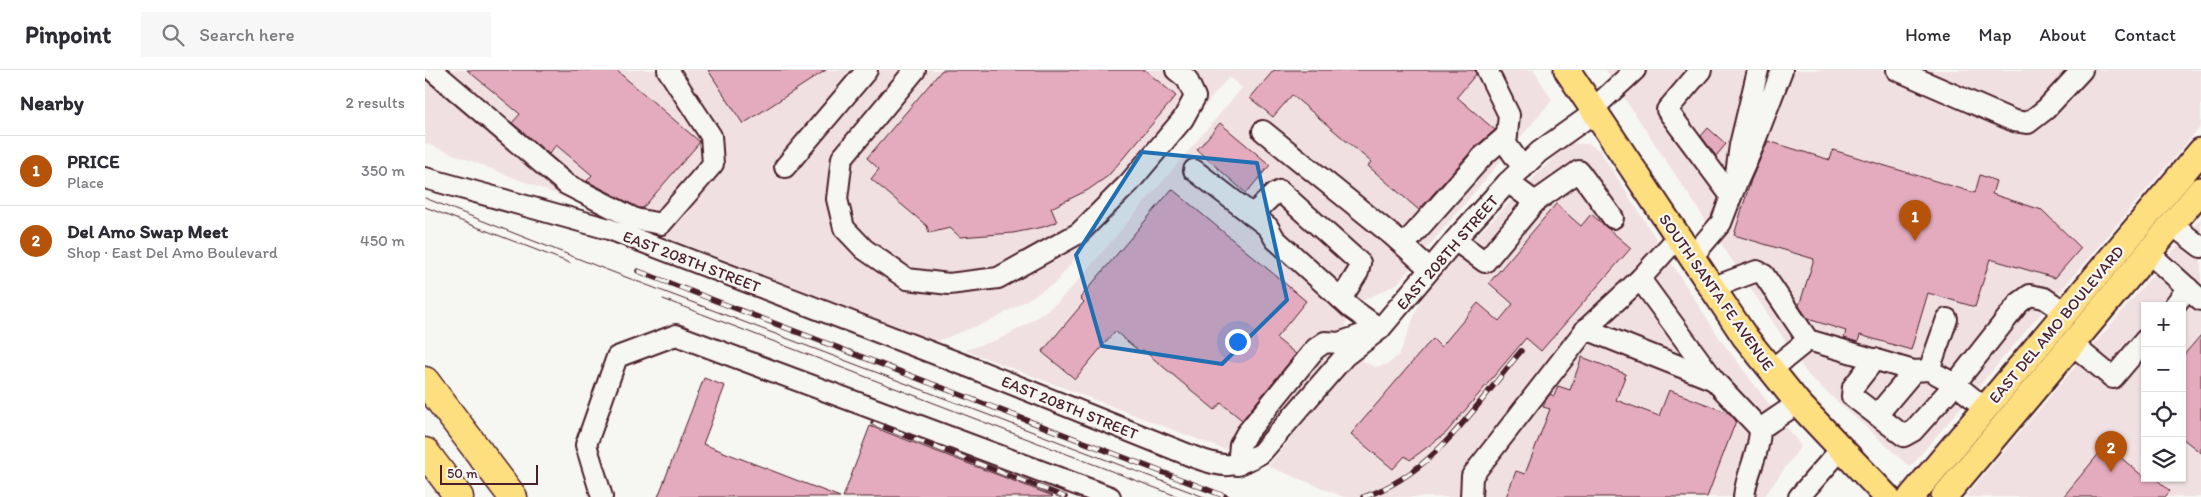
<!DOCTYPE html>
<meta charset="utf-8">
<style>
:root{--surface:#fff;--page:#f7f7f7;--text:#2b2b33;--muted:#7c7c81;--line:#e1e1e2;--accent:#b45309}
body{margin:0;font-family:Itim,sans-serif;background:var(--page);color:var(--text)}
.controls{position:absolute;right:15px;bottom:15px;display:grid;overflow:hidden;border-radius:0px;box-shadow:0 1px 4px #0004}
.controls button{width:45px;height:45px;display:grid;place-items:center;padding:0;border:0;border-bottom:1px solid var(--line);background:var(--surface);color:var(--text);font:25px sans-serif}
.scale{position:absolute;left:15px;bottom:12px;width:98px;box-sizing:border-box;padding-left:5px;border:2px solid #4a1f2b;border-top:0;font-size:14px;line-height:18px;white-space:nowrap;color:#4a1f2b;-webkit-text-stroke:4px #f6f6f2;paint-order:stroke}
.you{position:absolute;left:812px;top:271px;width:18px;height:18px;margin:-12px;border:4px solid #fff;border-radius:50%;background:#1a73e8;box-shadow:0 0 0 8px #1a73e833}
.badge{display:grid;place-items:center;width:32px;height:32px;border-radius:50%;background:var(--accent);color:#fff;font-size:16px;font-weight:700}
.pin{position:absolute;translate:-50% -41px;filter:drop-shadow(0 1px 2px #0008)}
.pin::after{content:'';position:absolute;top:26px;width:18px;height:15px;background:inherit;clip-path:polygon(0 0,100% 0,50% 100%)}
.list{margin:0;padding:0;list-style:none}
h2{display:flex;justify-content:space-between;align-items:center;height:65px;margin:0;padding:0 20px;font-size:21px}
h2 small{font-size:16px;font-weight:400;color:var(--muted)}
.list li{display:grid;grid-template-columns:32px 1fr auto;gap:15px;align-items:center;box-sizing:border-box;height:70px;padding:0 20px;border-top:1px solid var(--line)}
.list b{display:block;font-size:19px;white-space:nowrap}
.list p{margin:0;font-size:16px;white-space:nowrap;color:var(--muted)}
.list em{font-size:16px;font-style:normal;color:var(--muted)}
.icon{flex:none;width:28px;height:28px;fill:none;stroke:currentColor;stroke-width:2;stroke-linecap:round;stroke-linejoin:round}
.map{position:relative;flex:none;width:1776px;height:427px;overflow:hidden}
header{display:flex;align-items:center;gap:30px;box-sizing:border-box;height:70px;padding:0 25px;background:var(--surface);border-bottom:1px solid var(--line)}
header strong{font-size:24px}
nav{display:flex;gap:28px;margin-inline-start:auto;font-size:18px}
.search{width:350px;height:45px;background:var(--page);display:flex;align-items:center;gap:12px;box-sizing:border-box;padding:0 18px;border-radius:0px;color:var(--muted);font-size:19px}
main{display:flex}
aside{flex:1;background:var(--surface)}
.map>svg:first-child{display:block}
.built{fill:#f1e0e2;fill-rule:evenodd}
.building{fill:#e4abbe;stroke:#4a1f2b}
.lines{fill:none;stroke-linecap:round;stroke-linejoin:round}
.minor-casing{stroke:#4a1f2b;stroke-width:24}
.major-casing{stroke:#4a1f2b;stroke-width:29}
.highway-casing{stroke:#4a1f2b;stroke-width:31}
.minor{stroke:#f6f6f2;stroke-width:20}
.major{stroke:#fedf80;stroke-width:25}
.highway{stroke:#fedf80;stroke-width:28}
.tram{stroke:#4a1f2b;stroke-width:1}
.rail-casing{stroke:#4a1f2b;stroke-width:5.5}
.rail{stroke:#f6f6f2;stroke-width:4;stroke-dasharray:11;stroke-linecap:butt}
.marked{fill:#1f6fb2;fill-opacity:0.2;stroke:#1f6fb2;stroke-width:4;stroke-linejoin:round}
.labels{text-anchor:middle;stroke-width:4.5;stroke-linejoin:round;paint-order:stroke}
.street-label{font-size:16px;fill:#4a1f2b;stroke:#f6f6f2}
</style>
<header>
<strong>Pinpoint</strong>
<div class="search"><svg class="icon" aria-label="search" viewBox="0 0 24 24"><circle cx="10" cy="10" r="6"/><path d="M15 15l6 6"/></svg>Search here</div>
<nav><a>Home</a><a>Map</a><a>About</a><a>Contact</a></nav>
</header>
<main>
<aside>
<h2>Nearby<small>2 results</small></h2>
<ul class="list">
<li><span class="badge">1</span><div><b>PRICE</b><p>Place</p></div><em>350 m</em></li>
<li><span class="badge">2</span><div><b>Del Amo Swap Meet</b><p>Shop · East Del Amo Boulevard</p></div><em>450 m</em></li>
</ul>
</aside>
<div class="map">
<svg width="1776" height="427" viewBox="0 0 1776 427">
<rect width="100%" height="100%" fill="#f6f6f2"/>
<filter id="ink" filterUnits="userSpaceOnUse"><feTurbulence type="fractalNoise" baseFrequency=".02" numOctaves="2"/><feDisplacementMap in="SourceGraphic" scale="10" xChannelSelector="R" yChannelSelector="G"/><feConvolveMatrix kernelMatrix="1 2 1 2 8 2 1 2 1" color-interpolation-filters="sRGB"/></filter>
<g filter="url(#ink)">
<g class="built">
<path d="M0,0H1109L1127,30L972,214L935,232L923,246L919,263L922,274L839,371L798,379L540,280L575,269L601,255L632,233L650,214L817,18L804,7L630,213L570,249L510,272L0,73Z"/>
<path d="M1181,0H1776V56L1485,397L1383,305Z"/>
<path d="M1143,73L1164,74L1175,81L1295,269L1376,376L1339,427H919L843,396L932,288L950,297L963,294L974,285L1001,217Z"/>
<path d="M1776,148V427H1540ZM1720,236H1757V408H1720Z"/>
</g>
<g class="building">
<path d="M42,0H191L275,72L218,138H214L162,111L167,105L131,75L124,84L87,53L95,44Z"/>
<path d="M283,0H401L318,54Z"/>
<path d="M517,0H720L751,26L683,106L663,120L626,138L632,152L618,157L588,163L535,167L525,158L504,163L502,156L446,109L454,99L442,88Z"/>
<path d="M849,0H1050L1051,4L1032,27L1070,60L1049,78L994,140L943,96L946,92L867,25L848,47L825,28Z"/>
<path d="M795,53L845,95L821,123L772,80Z"/>
<path d="M1283,58L1301,74L1291,86L1276,66Z"/>
<path d="M1343,71L1405,90L1408,80L1550,123L1555,105L1571,111L1567,124L1617,140L1656,178L1630,208L1565,189L1550,237L1503,223L1486,280L1435,265L1433,272L1419,268L1421,261L1383,249L1374,236L1389,189L1309,165L1326,110Z"/>
<path d="M747,119L881,231L851,268L871,284L817,350L796,333L790,340L718,280L715,282L690,261L650,309L617,282L659,232L655,228Z"/>
<path d="M1131,134L1156,156L1166,144L1206,178L1116,281L1101,268L1021,363L985,390L980,386L968,399L926,364L1001,276L1008,269L1016,277L1053,233L1074,251L1088,234L1064,213Z"/>
<path d="M1776,265V383L1757,368V287Z"/>
<path d="M1157,287L1201,304L1191,330L1234,346L1244,320L1304,343L1311,351L1282,427H1081L1091,401L1100,404L1125,339L1118,337L1121,330L1125,324L1129,326L1133,316L1145,320Z"/>
<path d="M279,308L300,316L278,374L415,427H233Z"/>
<path d="M445,356L628,426L627,427H418Z"/>
<path d="M1681,375L1720,408H1730L1745,421L1740,427H1638Z"/>
</g>
<g class="lines">
<defs>
<g id="minor">
<path d="M7,0L141,114L210,149L236,154L288,94L286,66L243,0"/>
<path d="M490,0L417,88L412,129L419,158L439,179L482,209L524,214L573,208L654,163L705,112L758,49L770,27L762,9L751,0"/>
<path d="M1062,0L1084,45L1081,74L1098,98"/>
<path d="M1276,0L1242,40L1306,126"/>
<path d="M1333,0L1315,75L1309,119L1326,81L1357,0"/>
<path d="M1472,0L1589,51L1603,53L1621,39L1657,0"/>
<path d="M1168,39L1210,0"/>
<path d="M838,61L968,166L1005,199"/>
<path d="M360,97L442,0"/>
<path d="M769,100L843,157L850,169L926,238L955,259"/>
<path d="M0,108L184,159L547,298L769,387C798,398 810,399 836,383L920,286L955,259L1035,164L1082,113L1114,82L1170,42"/>
<path d="M1110,132L1154,101L1188,148"/>
<path d="M827,145L849,124L855,121L935,193L933,202L916,229"/>
<path d="M1747,155L1776,177"/>
<path d="M1253,167L1215,209L1161,259L1289,310L1335,359"/>
<path d="M1030,170L1060,192L1110,132L1083,112"/>
<path d="M979,175L1058,86L1082,65"/>
<path d="M1724,183L1776,230"/>
<path d="M1266,188L1296,153L1309,119"/>
<path d="M1215,209L1289,310"/>
<path d="M1286,218L1332,201L1339,205L1383,270L1489,301L1504,300L1530,314L1560,338"/>
<path d="M1749,236L1763,218"/>
<path d="M1647,274L1688,308L1720,270"/>
<path d="M1450,289L1428,317L1427,326L1479,366L1488,361L1530,314L1594,233L1605,225L1619,228L1640,242"/>
<path d="M1346,300L1383,270"/>
<path d="M1504,300L1522,249"/>
<path d="M1452,345L1489,301"/>
<path d="M813,395L815,375L821,364L890,279L900,272L914,273L942,263"/>
<path d="M177,427L161,375L192,287L251,265L685,427"/>
<path d="M1046,427L1047,406L1161,259"/>
<path d="M1319,427C1321,403 1335,383 1335,359L1373,333"/>
<path d="M1374,427L1416,379"/>
</g>
<g id="major">
<path d="M1142,0L1320,267L1373,333L1462,427"/>
<path d="M1486,427L1776,81"/>
<path d="M1519,427L1776,120"/>
</g>
<g id="highway">
<path d="M0,311L88,427"/>
<path d="M0,382L34,427"/>
</g>
</defs>
<use href="#minor" class="minor-casing"/>
<use href="#major" class="major-casing"/>
<use href="#highway" class="highway-casing"/>
<use href="#minor" class="minor"/>
<use href="#major" class="major"/>
<use href="#highway" class="highway"/>
<g class="tram">
<path d="M0,128L177,198L779,427"/>
<path d="M0,137L145,193"/>
<path d="M238,229L754,427"/>
</g>
<defs>
<g id="rail">
<path d="M213,201L802,427"/>
<path d="M448,353L640,427"/>
<path d="M938,427C1008,405 1051,335 1096,281"/>
</g>
</defs>
<use href="#rail" class="rail-casing"/>
<use href="#rail" class="rail"/>
</g>
</g>
<path class="marked" d="M717,82L832,93L862,230L797,294L677,276L651,185Z"/>
<g class="labels">
<g class="street-label">
<text transform="translate(1022 182) rotate(-49)" y="6">EAST 208TH STREET</text>
<text transform="translate(267 191) rotate(21)" y="6">EAST 208TH STREET</text>
<text transform="translate(1292 222) rotate(55)" y="6">SOUTH SANTA FE AVENUE</text>
<text transform="translate(1631 254) rotate(-50)" y="6">EAST DEL AMO BOULEVARD</text>
<text transform="translate(645 337) rotate(22)" y="6">EAST 208TH STREET</text>
</g>
</g>
</svg>
<div class="controls">
<button>+</button>
<button>−</button>
<button><svg class="icon" aria-label="locate" viewBox="0 0 24 24"><circle cx="12" cy="12" r="6"/><path d="M12 2v4M12 18v4M2 12h4M18 12h4"/></svg></button>
<button><svg class="icon" aria-label="layers" viewBox="0 0 24 24"><path d="M12 4l9 5-9 5-9-5zM3 14l9 5 9-5"/></svg></button>
</div>
<div class="scale">50 m</div>
<div class="you"></div>
<div class="pin badge" style="left:1490px;top:171px">1</div>
<div class="pin badge" style="left:1686px;top:402px">2</div>
</div>
</main>
